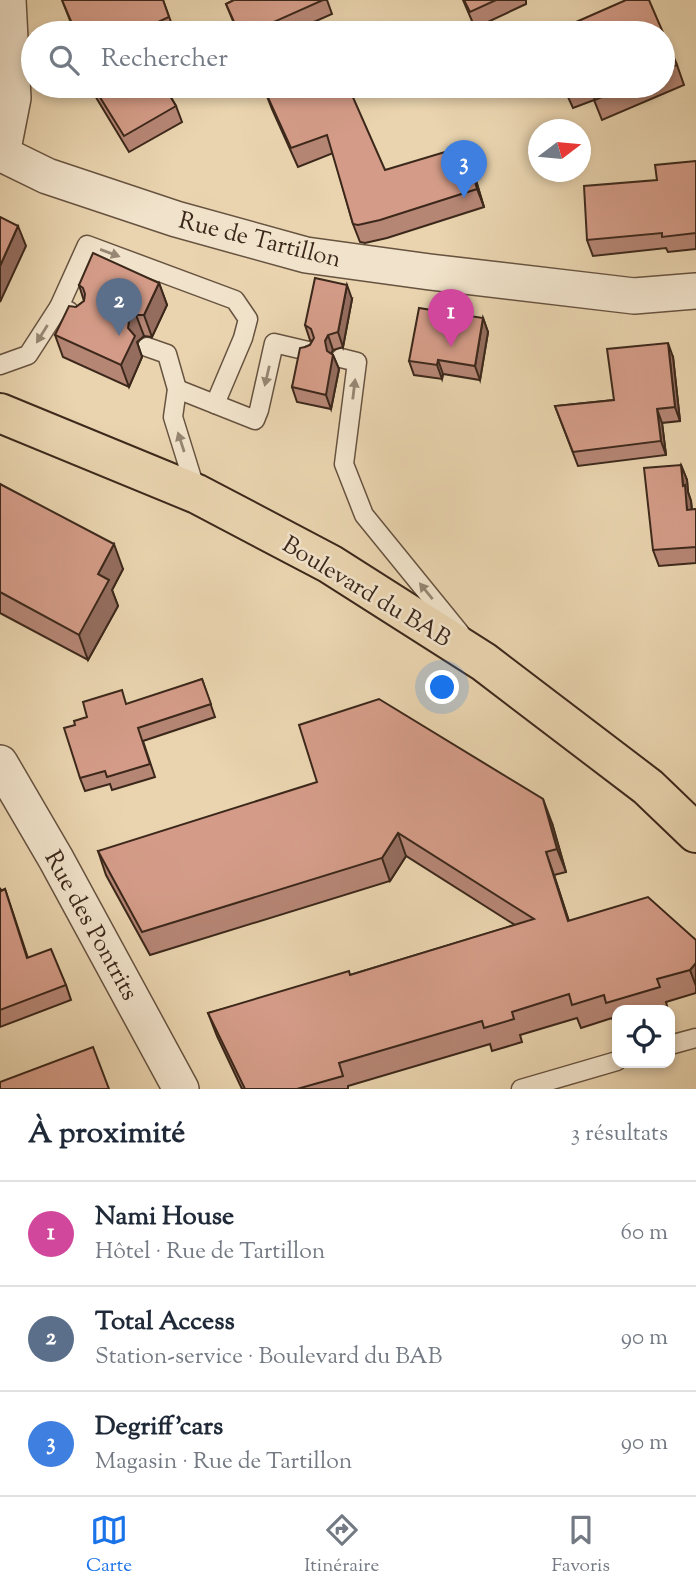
<!DOCTYPE html>
<html lang="fr">
<meta charset="utf-8">
<style>
:root{--surface:#fff;--page:#f6f6f7;--text:#1f2937;--muted:#747a83;--line:#e0e1e3;--accent:#1a73e8}
body{margin:0;font-family:"Sorts Mill Goudy",serif;background:var(--page);color:var(--text)}
.controls{position:absolute;right:21px;bottom:21px;display:grid;overflow:hidden;border-radius:14px;box-shadow:0 4px 10px #0003}
.controls button{width:63px;height:63px;display:grid;place-items:center;padding:0;border:0;border-bottom:2px solid var(--line);background:var(--surface);color:var(--text);font:35px sans-serif}
.compass{position:absolute;left:528px;top:119px;width:63px;height:63px;border-radius:50%;background:var(--surface);box-shadow:0 4px 10px #0003;rotate:74deg}
.you{position:absolute;left:443px;top:688px;width:24px;height:24px;margin:-18px;border:5px solid #fff;border-radius:50%;background:#1a73e8;box-shadow:0 0 0 10px #1a73e833}
.badge{display:grid;place-items:center;width:46px;height:46px;border-radius:50%;background:var(--accent);color:#fff;font-size:23px;font-weight:700}
.pin{position:absolute;translate:-50% -58px;filter:drop-shadow(0 2px 4px #0008)}
.pin::after{content:'';position:absolute;top:37px;width:24px;height:21px;background:inherit;clip-path:polygon(0 0,100% 0,50% 100%)}
.list{margin:0;padding:0;list-style:none}
h2{display:flex;justify-content:space-between;align-items:center;height:91px;margin:0;padding:0 28px;font-size:30px}
h2 small{font-size:23px;font-weight:400;color:var(--muted)}
.list li{display:grid;grid-template-columns:46px 1fr auto;gap:21px;align-items:center;box-sizing:border-box;height:105px;padding:0 28px;border-top:2px solid var(--line)}
.list b{display:block;font-size:26px;white-space:nowrap}
.list p{margin:0;font-size:23px;white-space:nowrap;color:var(--muted)}
.list em{font-size:23px;font-style:normal;color:var(--muted)}
.icon{flex:none;width:38px;height:38px;fill:none;stroke:currentColor;stroke-width:2;stroke-linecap:round;stroke-linejoin:round}
.map{position:relative;flex:none;width:696px;height:1089px;overflow:hidden}
.search{position:absolute;background:var(--surface);box-shadow:0 4px 10px #0003;left:21px;right:21px;top:21px;height:77px;display:flex;align-items:center;gap:18px;box-sizing:border-box;padding:0 24px;border-radius:38px;color:var(--muted);font-size:26px}
.sheet{height:406px;background:var(--surface)}
nav{display:flex;justify-content:space-around;align-items:center;box-sizing:border-box;height:98px;border-top:2px solid var(--line);background:var(--surface);font-size:19px;color:var(--muted)}
nav a{display:grid;justify-items:center;gap:4px}
nav .on{color:var(--accent)}
.map>svg:first-child{display:block}
.lines{fill:none;stroke-linecap:round;stroke-linejoin:round}
.service-casing{stroke:#675340;stroke-width:21}
.minor-casing{stroke:#675340;stroke-width:38}
.primary-casing{stroke:#3c281b;stroke-width:42}
.service{stroke:#f1e3cb;stroke-width:18}
.minor{stroke:#f1e3cb;stroke-width:35}
.primary{stroke:#e9d4af;stroke-width:38}
.wall{fill:#b68675;stroke:#3c281b;stroke-width:2}
.shaded-wall{fill:#946d5f;stroke:#3c281b;stroke-width:2}
.building{fill:#d49c88;stroke:#3c281b;stroke-width:2}
.oneway{fill:#968673}
.labels{text-anchor:middle;stroke-width:5;stroke-linejoin:round;paint-order:stroke}
.street-label{font-size:24px;fill:#3c281b;stroke:#f1e3cb}
</style>
<div class="map">
<svg width="696" height="1089" viewBox="0 0 696 1089">
<rect width="100%" height="100%" fill="#e9d4af"/>
<filter id="stains"><feTurbulence type="fractalNoise" baseFrequency=".00286" numOctaves="4"/><feColorMatrix values="0 0 0 0 .2 0 0 0 0 .09 0 0 0 0 .02 0 0 0 .5 -.17"/></filter>
<radialGradient id="worn" r=".72"><stop offset=".6" stop-color="#630" stop-opacity="0"/><stop offset="1" stop-color="#630" stop-opacity=".3"/></radialGradient>
<g class="lines">
<defs>
<g id="service">
<path d="M59,307L87,245L235,300L248,319L243,338L215,404"/>
<path d="M147,347L167,354L177,389L173,417L196,491"/>
<path d="M341,358L357,362L344,464L364,515L460,633"/>
<path d="M0,365L28,355L59,307L69,311"/>
<path d="M177,389L255,420L259,410L274,343L308,351"/>
<path d="M670,1045L696,1038"/>
<path d="M521,1089L617,1061"/>
</g>
<g id="minor">
<path d="M2,154L47,176L176,219L306,255L430,272L634,296L696,291"/>
<path d="M2,154L13,98L8,0"/>
<path d="M0,763L56,859L181,1089"/>
</g>
<path id="primary" d="M0,413L197,494L330,564L484,662L648,787L696,833"/>
</defs>
<use href="#service" class="service-casing"/>
<use href="#minor" class="minor-casing"/>
<use href="#primary" class="primary-casing"/>
<use href="#service" class="service"/>
<use href="#minor" class="minor"/>
<use href="#primary" class="primary"/>
</g>
<g class="wall">
<path d="M62,0H163L175,33H75Z"/>
<path d="M234,0H327L332,14L289,33H238L226,4Z"/>
<path d="M463,0H526V4L475,28Z"/>
<path d="M663,33L677,65L684,85L602,120L594,100L573,108L563,86H663Z"/>
<path d="M91,86H164L176,106L182,122L129,152L94,94Z"/>
<path d="M265,91L385,170L471,164L484,207L387,238L365,243L360,242L353,224L333,153L298,167L272,109Z"/>
<path d="M696,161V249L668,252L666,248L593,256L587,240L657,180Z"/>
<path d="M159,283L167,305L152,337L144,336L137,342L142,357L129,387L63,357L55,335L76,307L84,301L79,285Z"/>
<path d="M352,299L343,347L333,350L331,353L333,355L339,369L331,409L297,402L292,387L305,347L310,345L312,341L310,340L305,325Z"/>
<path d="M483,318L488,332L480,380L443,374L442,379L414,375L409,361Z"/>
<path d="M673,357L680,421L662,423L666,455L578,466L555,406L614,400Z"/>
<path d="M681,465L687,480L688,492L691,501L692,510L696,509V563L659,566L653,550Z"/>
<path d="M0,484L123,569L112,590L118,606L88,660L0,613Z"/>
<path d="M202,679L215,717L143,741L155,777L112,790L110,784L85,791L80,778L75,725Z"/>
<path d="M552,823L566,872L554,875L569,921L696,940V993L666,1002L668,1010H617V1025L615,1026L612,1018L581,1028L577,1018L520,1035L522,1042L492,1051L490,1044L348,1086V1089H242L217,1036L208,1013L350,975L515,925L406,856L390,881L150,955L106,875L98,851Z"/>
<path d="M0,888L1,891L5,889L28,958L66,985L71,1000L0,1027Z"/>
</g>
<g class="shaded-wall">
<path d="M465,146L471,164L484,207L477,189Z"/>
<path d="M18,226L26,246L0,302V266Z"/>
<path d="M159,283L167,305L152,337L144,315Z"/>
<path d="M347,285L352,299L343,347L338,332Z"/>
<path d="M136,315L144,336L137,342L142,357L129,387L121,365L129,321Z"/>
<path d="M483,318L488,332L480,380L475,366Z"/>
<path d="M328,335L333,350L330,356L333,355L339,369L331,409L326,395L325,341Z"/>
<path d="M668,343L673,357L680,421L675,407Z"/>
<path d="M438,360L443,374L442,379L437,365Z"/>
<path d="M657,409L662,423L666,455L661,441Z"/>
<path d="M681,465L687,480L688,492L691,501L693,525L687,510L683,486Z"/>
<path d="M114,544L123,569L112,590L118,606L88,660L79,635L98,574Z"/>
<path d="M543,799L552,823L566,872L557,849Z"/>
<path d="M398,833L406,856L390,881L382,858Z"/>
<path d="M546,852L554,875L576,944L568,921Z"/>
<path d="M696,963V986L690,970Z"/>
</g>
<g class="building">
<path d="M62,0H163L169,17L134,33H76Z"/>
<path d="M234,0H323L249,33H239L226,4Z"/>
<path d="M464,0H496L470,12Z"/>
<path d="M626,0H649L677,65L663,71V33H551Z"/>
<path d="M93,86H164L176,106L124,136Z"/>
<path d="M278,86H348L385,170L465,146L477,189L380,220L358,225L353,224L327,135L291,148L265,91Z"/>
<path d="M589,86H628L595,100Z"/>
<path d="M696,161V233L662,237V233L587,240L584,186L657,180L655,165Z"/>
<path d="M0,217L18,226L0,266Z"/>
<path d="M93,253L159,283L144,315H136L129,321L128,328L135,336L121,365L55,335L69,306L76,307L84,301L85,294L83,288L79,285Z"/>
<path d="M315,278L347,285L338,332L328,335L325,341L327,351L333,355L326,395L292,387L300,348L305,347L310,345L314,338L311,329L305,325Z"/>
<path d="M419,308L483,318L475,366L438,360L437,365L409,361Z"/>
<path d="M668,343L675,407L657,409L661,441L573,452L555,406L614,400L607,349Z"/>
<path d="M681,465L683,486L685,485L687,510L696,509V547L653,550L644,468Z"/>
<path d="M0,484L114,544L98,574L109,580L79,635L0,592Z"/>
<path d="M202,679L211,704L138,728L150,764L107,777L105,771L80,778L64,728L75,725L74,721L87,717L83,702L122,690L126,704Z"/>
<path d="M379,699L543,799L557,849L546,852L568,921L648,897L696,940V963L690,970L657,979L660,987L606,1003L604,995L572,1005L569,994L512,1012L514,1019L484,1028L482,1021L339,1063L343,1076L297,1089H245L208,1013L349,971L350,975L534,919L398,833L382,858L142,932L98,851L317,782L299,725Z"/>
<path d="M0,888L1,891L5,889L27,958L51,949L66,985L0,1010Z"/>
<path d="M93,1047L109,1089H0V1082Z"/>
</g>
<defs><path id="oneway-solid" d="M-6-.8H1V-3.2L6.5 0L1 3.2V.8H-6Z" transform="scale(1.75)"/></defs>
<g class="oneway">
<use href="#oneway-solid" transform="translate(110 253) rotate(20)"/>
<use href="#oneway-solid" transform="translate(42 334) rotate(122)"/>
<use href="#oneway-solid" transform="translate(267 376) rotate(103)"/>
<use href="#oneway-solid" transform="translate(354 389) rotate(-83)"/>
<use href="#oneway-solid" transform="translate(181 442) rotate(-108)"/>
<use href="#oneway-solid" transform="translate(426 591) rotate(-129)"/>
</g>
<g class="labels">
<g class="street-label">
<text transform="translate(260 239) rotate(14)" y="8">Rue de Tartillon</text>
<text transform="translate(367 591) rotate(31)" y="8">Boulevard du BAB</text>
<text transform="translate(92 925) rotate(61)" y="8">Rue des Pontrits</text>
</g>
</g>
<rect width="100%" height="100%" filter="url(#stains)"/>
<rect width="100%" height="100%" fill="url(#worn)"/>
</svg>
<div class="controls">
<button><svg class="icon" aria-label="locate" viewBox="0 0 24 24"><circle cx="12" cy="12" r="6"/><path d="M12 2v4M12 18v4M2 12h4M18 12h4"/></svg></button>
</div>
<svg class="compass" viewBox="-18 -18 36 36"><path d="M0-13l5 13h-10z" fill="#e53935"/><path d="M0 13l5-13h-10z" fill="#747a83"/></svg>
<div class="you"></div>
<div class="pin badge" style="left:451px;top:347px;background:#d1479c">1</div>
<div class="pin badge" style="left:119px;top:336px;background:#5c6f8a">2</div>
<div class="pin badge" style="left:464px;top:198px;background:#3f7fe0">3</div>
<div class="search"><svg class="icon" aria-label="search" viewBox="0 0 24 24"><circle cx="10" cy="10" r="6"/><path d="M15 15l6 6"/></svg>Rechercher</div>
</div>
<section class="sheet">
<h2>À proximité<small>3 résultats</small></h2>
<ul class="list">
<li><span class="badge" style="background:#d1479c">1</span><div><b>Nami House</b><p>Hôtel · Rue de Tartillon</p></div><em>60 m</em></li>
<li><span class="badge" style="background:#5c6f8a">2</span><div><b>Total Access</b><p>Station-service · Boulevard du BAB</p></div><em>90 m</em></li>
<li><span class="badge" style="background:#3f7fe0">3</span><div><b>Degriff'cars</b><p>Magasin · Rue de Tartillon</p></div><em>90 m</em></li>
</ul>
</section>
<nav>
<a class="on"><svg class="icon" aria-label="map" viewBox="0 0 24 24"><path d="M3 6l6-2 6 2 6-2v14l-6 2-6-2-6 2zM9 4v14M15 6v14"/></svg>Carte</a>
<a><svg class="icon" aria-label="directions" viewBox="0 0 24 24"><path d="M12 3l9 9-9 9-9-9zM9 14v-3h6M13 9l2 2-2 2"/></svg>Itinéraire</a>
<a><svg class="icon" aria-label="saved" viewBox="0 0 24 24"><path d="M7 4h10v16l-5-4-5 4z"/></svg>Favoris</a>
</nav>
